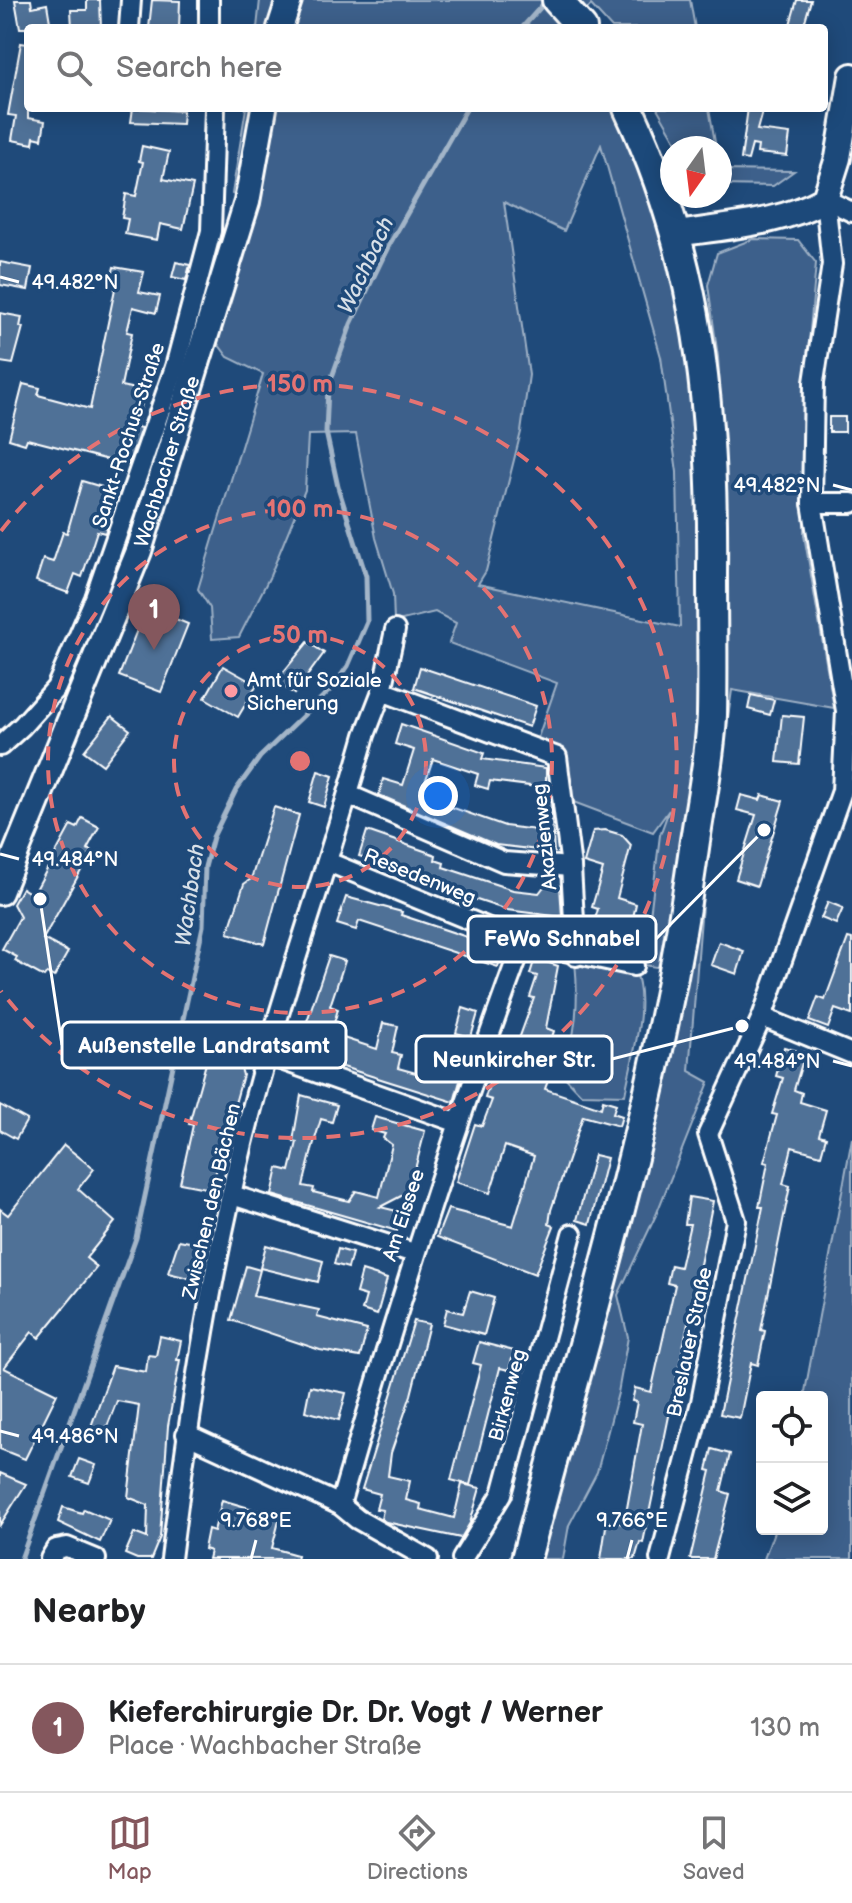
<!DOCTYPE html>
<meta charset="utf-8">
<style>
:root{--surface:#fff;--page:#f6f6f6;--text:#202124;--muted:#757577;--line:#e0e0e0;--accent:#84575d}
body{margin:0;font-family:"Balsamiq Sans",sans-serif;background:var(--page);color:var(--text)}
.controls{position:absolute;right:24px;bottom:24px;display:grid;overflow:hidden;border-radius:8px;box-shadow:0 4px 20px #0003}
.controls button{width:72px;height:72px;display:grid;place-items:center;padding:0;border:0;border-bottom:2px solid var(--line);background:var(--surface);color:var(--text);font:40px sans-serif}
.compass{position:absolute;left:660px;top:136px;width:72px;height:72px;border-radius:50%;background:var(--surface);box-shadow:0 4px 20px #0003;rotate:194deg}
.you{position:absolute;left:438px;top:796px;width:28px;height:28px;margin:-20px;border:6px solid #fff;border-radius:50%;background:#1a73e8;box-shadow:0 0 0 12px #1a73e833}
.badge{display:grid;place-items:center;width:52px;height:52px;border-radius:50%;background:var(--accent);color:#fff;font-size:26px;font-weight:700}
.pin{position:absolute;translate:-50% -66px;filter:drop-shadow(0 2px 4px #0008)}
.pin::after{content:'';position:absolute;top:42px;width:28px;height:24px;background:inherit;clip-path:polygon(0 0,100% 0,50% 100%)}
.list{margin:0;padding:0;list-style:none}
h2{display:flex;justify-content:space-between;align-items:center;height:104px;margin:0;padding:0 32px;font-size:34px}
h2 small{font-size:26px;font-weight:400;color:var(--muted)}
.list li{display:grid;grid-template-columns:52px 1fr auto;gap:24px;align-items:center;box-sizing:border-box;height:128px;padding:0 32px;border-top:2px solid var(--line)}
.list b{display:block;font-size:30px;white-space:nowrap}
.list p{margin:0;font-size:26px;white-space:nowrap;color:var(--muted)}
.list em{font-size:26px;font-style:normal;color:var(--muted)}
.icon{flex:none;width:44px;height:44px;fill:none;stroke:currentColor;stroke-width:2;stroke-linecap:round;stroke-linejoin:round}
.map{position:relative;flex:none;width:852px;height:1559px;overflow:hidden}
.search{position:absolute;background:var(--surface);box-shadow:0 4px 20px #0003;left:24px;right:24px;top:24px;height:88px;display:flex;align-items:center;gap:20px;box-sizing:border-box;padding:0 28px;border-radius:8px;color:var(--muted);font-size:30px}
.sheet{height:232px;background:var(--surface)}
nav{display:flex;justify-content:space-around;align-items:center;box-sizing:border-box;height:112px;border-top:2px solid var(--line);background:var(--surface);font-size:22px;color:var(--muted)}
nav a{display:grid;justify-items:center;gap:4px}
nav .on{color:var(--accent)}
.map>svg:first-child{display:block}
.green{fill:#3c618b;stroke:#9eb0c5;stroke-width:2;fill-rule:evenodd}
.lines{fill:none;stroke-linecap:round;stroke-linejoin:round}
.stream{stroke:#a3b5c8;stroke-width:5}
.building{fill:#507197;stroke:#fff;stroke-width:2}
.street-casing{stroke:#fff;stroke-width:24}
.secondary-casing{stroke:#fff;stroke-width:30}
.primary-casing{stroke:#fff;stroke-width:34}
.street{stroke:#1f4a7a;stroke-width:18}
.secondary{stroke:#1f4a7a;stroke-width:24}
.primary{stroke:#1f4a7a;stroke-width:28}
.ticks{fill:none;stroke:#fff;stroke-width:3}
.ring{fill:none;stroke:#e47373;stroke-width:4;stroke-dasharray:14 10}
.poi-dot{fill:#ff9aa2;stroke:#1f4a7a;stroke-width:3}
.labels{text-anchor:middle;stroke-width:7;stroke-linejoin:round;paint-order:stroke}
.street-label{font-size:20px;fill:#fff;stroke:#1f4a7a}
.poi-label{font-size:20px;fill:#fff;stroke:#1f4a7a;text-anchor:start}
.water-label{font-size:22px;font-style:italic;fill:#d8e0e8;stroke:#1f4a7a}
.ticks-label{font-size:20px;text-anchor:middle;fill:#fff;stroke:#1f4a7a;stroke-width:7;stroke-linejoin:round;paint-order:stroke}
.centre{fill:#e47373;stroke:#1f4a7a;stroke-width:4}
.ring-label{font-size:24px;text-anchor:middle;font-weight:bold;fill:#e47373;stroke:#1f4a7a;stroke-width:7;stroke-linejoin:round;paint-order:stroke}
.leader{fill:none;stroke:#fff;stroke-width:3}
.callout-dot{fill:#fff;stroke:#1f4a7a;stroke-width:3}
.callout{fill:#1f4a7a;stroke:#fff;stroke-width:3}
.callout-label{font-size:22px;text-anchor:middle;font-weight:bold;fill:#fff}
</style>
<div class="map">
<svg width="852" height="1559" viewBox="0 0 852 1559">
<rect width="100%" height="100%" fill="#1f4a7a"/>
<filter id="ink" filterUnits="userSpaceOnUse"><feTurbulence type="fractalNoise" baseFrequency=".0125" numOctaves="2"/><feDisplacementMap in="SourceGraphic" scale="16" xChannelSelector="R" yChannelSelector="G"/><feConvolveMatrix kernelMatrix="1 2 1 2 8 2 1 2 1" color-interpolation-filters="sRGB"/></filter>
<g filter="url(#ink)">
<g class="green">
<path d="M260,0H690L695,28H612L591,5L570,28H257Z"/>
<path d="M246,108H628L699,329L711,678L675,970L644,965L660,835L669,810L653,832L568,800L557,757L534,749L557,683L449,643L456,623L435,612L394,622L393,594L376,538L356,434L308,435L305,490L270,576L239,637L212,639L210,608L198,589L263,374L228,357L209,332L247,202L232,194ZM601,145L661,357L677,472L680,627L478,584L486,571L521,432L529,375L504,202L564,231Z"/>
<path d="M657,108H709L716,148H680Z"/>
<path d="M720,170L794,171L773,186L720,185Z"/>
<path d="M753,239L798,240L816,263L804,399V535L834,708L732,690L703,892L689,1071L709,1082L656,1215L618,1295L628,1337L618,1393L597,1472L569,1525L563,1559H542L671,1064L689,969L726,663V488L718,357L708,285L717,253Z"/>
<path d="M575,961L634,966C650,1005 632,1055 625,1095L581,1094L562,1074C577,1035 579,1001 575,961Z"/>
<path d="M852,1138V1559H764L775,1529H822V1397H804Z"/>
</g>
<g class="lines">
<g class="stream">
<path d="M522,28L546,1"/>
<path d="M21,1559L136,1238L203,926L205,867L213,837L236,790L260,757L332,688L348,666L367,622L366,576L338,487L326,432L328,388L351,324L388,247L467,108"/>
</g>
</g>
<g class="building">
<path d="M15,0H31L32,7L47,4L51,28H20Z"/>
<path d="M87,0H100L101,28H72L71,10H87Z"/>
<path d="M152,0L180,1L179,28H149Z"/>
<path d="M797,0H811L803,28H789Z"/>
<path d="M21,43L28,44V118L45,121L42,139L34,137L33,144L12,140L16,116L8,115Z"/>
<path d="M133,108L183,111L182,124L131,122Z"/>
<path d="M748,108H763L757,130L790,134L787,156L757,153L758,146L752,145L748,160L741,159Z"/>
<path d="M142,146L169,152L163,179L193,185L183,229L160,224L157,240L125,234L128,219L122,218L126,194L136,196L143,162L139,161Z"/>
<path d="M0,262L32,268L28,290L0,285Z"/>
<path d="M176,262L190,265L186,280L172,277Z"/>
<path d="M114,267L144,272L139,292L160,296L156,313L133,307L127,332L132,333L121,386L145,391L136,427L141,428L128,465L27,439L25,444L9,439L23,384L40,388L38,395L90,409L116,284L110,283Z"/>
<path d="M0,313L22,317L20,327H23L13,364L0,362Z"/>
<rect x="829" y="417" width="16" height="15"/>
<path d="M82,481L112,490L104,517L110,518L105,533L97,531L82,577L75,574L68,593L36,581L43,559L53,562L63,532L67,533Z"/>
<path d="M146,607L188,624L161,692L119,676Z"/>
<path d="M308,642L324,653L294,694L276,681Z"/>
<path d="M223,666L257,685L238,717L205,698Z"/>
<path d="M420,667L536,706L529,727L414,688Z"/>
<path d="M751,695L774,700L770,715L748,709Z"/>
<path d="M782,715L804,717L799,764L777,762Z"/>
<path d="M112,716L130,730L103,765L84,751Z"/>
<path d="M401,724L484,753L482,759L546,768V788L490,781L488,789L475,785L478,774L433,759L422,791L446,802L445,805L505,826L536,830L540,800L551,802L554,852L496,845L379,795L383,779L403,785L414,750L395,744Z"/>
<path d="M318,771L333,776L324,807L309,802Z"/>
<path d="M741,795L760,800L762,795L783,801L757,886L736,879L756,815L737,810Z"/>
<path d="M274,807L299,815L264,944L228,933L244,884L251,879Z"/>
<path d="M82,818L99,827L87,849L92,851L43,939L68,952L54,977L47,973L44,977L15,961L17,957L2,949L20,917L13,904L22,888L33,895L71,825L77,828Z"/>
<path d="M605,830L622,835L631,845L617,898L636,904L627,945L592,930L598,909L592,907L603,869L584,863L593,831Z"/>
<path d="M367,831L436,855L435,860L444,863L443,867L513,890L539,893L546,884L560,886L562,917L507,910L392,872L394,866L359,856Z"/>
<path d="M346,897L402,912L401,915L503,949L498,967L359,921L356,930L337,924Z"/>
<path d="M828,902L843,908L836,924L821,918Z"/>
<path d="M848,938L852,939V1015L835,1009L828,1028L809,1021L818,997L825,1000Z"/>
<path d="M719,942L744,951L737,974L711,965Z"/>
<path d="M329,956L345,961L330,1006L338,1009L331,1034L377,1049L383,1023L398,1026L392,1053L401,1055L398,1068L423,1075L426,1063L438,1066L444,1042L460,1045L454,1072L462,1074L454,1102L292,1051L299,1025L305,1027Z"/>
<path d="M535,958L558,966L546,1028L554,1031L547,1052L557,1056L545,1089L601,1108L603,1100L616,1104L613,1113L622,1116L619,1126L583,1116L551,1210L549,1224L554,1226L535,1274L437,1237L448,1209L513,1226L534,1156L505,1146L490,1193L456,1182L475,1124L482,1126L492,1100L485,1098L493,1072L497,1073L507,1044L516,1047L534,998L530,997L537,976L530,974Z"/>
<path d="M463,1008L478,1013L471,1037L456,1033Z"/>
<path d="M784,1047L805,1053L794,1090L802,1093L800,1102L826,1110L819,1135L826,1137L821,1155L792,1147L783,1184L790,1186L761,1330L765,1331L758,1365L751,1363L740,1418L720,1414L763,1207H759L768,1163L764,1162L777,1115L772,1114L783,1078L776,1076Z"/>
<path d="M236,1052L243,1075L211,1189L180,1183L193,1125L189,1124L208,1056L230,1057Z"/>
<path d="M301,1095L337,1105L332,1122L321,1119L313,1146L303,1186L314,1188L313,1192L349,1201L356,1191L379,1197L392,1145L383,1138L385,1134L371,1130L375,1117L425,1131L409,1192L380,1207L401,1212L397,1231L272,1195L278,1168L290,1171L297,1142L293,1141Z"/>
<path d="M0,1105L27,1120L16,1139L0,1130Z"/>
<path d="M64,1145L94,1169L78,1189L115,1222L86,1258L97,1267L39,1338L32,1332L4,1368L57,1394L25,1459L0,1449V1209L8,1215Z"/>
<path d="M594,1155L607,1158L590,1224L577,1220Z"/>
<path d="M689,1197L713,1201L643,1543L640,1542L635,1559H601L607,1520L623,1524L627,1508L642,1424L633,1422L637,1402L632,1401L635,1388L651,1392L675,1285L667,1283L671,1265L680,1267L690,1224H685Z"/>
<path d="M179,1240L205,1245L197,1280L168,1273Z"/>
<path d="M266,1245L323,1261L318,1282L260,1268Z"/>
<path d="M338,1249L352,1253L348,1268L334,1264Z"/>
<path d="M246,1266L260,1270L253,1296L319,1310L317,1317L367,1330L360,1357L320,1350L231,1320Z"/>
<path d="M362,1271L387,1279L377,1315L362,1310L366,1296L356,1293Z"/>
<path d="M470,1291L494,1298L484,1335L443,1324L447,1309L463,1313Z"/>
<path d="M414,1321L429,1324L411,1395L391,1453L388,1476L410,1481L406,1500L421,1504L420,1509L454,1518L462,1484L480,1488L470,1523L461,1538L386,1522L381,1519L383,1510L376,1509L380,1494L362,1489Z"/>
<path d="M160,1336L181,1341L177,1360H180L168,1426L160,1537L151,1559H137L125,1554L134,1533L147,1538L148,1505L128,1497L139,1405L117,1401L103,1437L89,1432L113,1366L146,1372L148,1355L156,1356Z"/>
<path d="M479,1342L514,1351L509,1370L500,1368L470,1485L451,1480L481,1365L473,1363Z"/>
<path d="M310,1386L346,1393L339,1420L305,1411Z"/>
<path d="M712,1449L730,1454L721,1491L730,1494L713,1559H690L711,1471L707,1470Z"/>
<path d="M79,1459L96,1465L89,1483L72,1477Z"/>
<path d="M0,1473L26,1484L0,1525Z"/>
<path d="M222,1500L280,1517L272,1548L297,1555L296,1559H208L210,1551L204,1549L208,1529L214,1531Z"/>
<path d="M63,1507L82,1513L84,1509L110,1520L100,1542L58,1522Z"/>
</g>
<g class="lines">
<defs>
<g id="street">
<path d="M209,0V28"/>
<path d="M129,28L131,0"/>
<path d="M825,199L852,212"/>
<path d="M812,503H852"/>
<path d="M382,691L557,757L571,867L576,956"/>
<path d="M0,746L22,726L56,688L95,598L175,367L211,231L215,108"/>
<path d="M349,795L504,862L571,867"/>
<path d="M328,862L523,942L634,966"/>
<path d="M762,1017L852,1054"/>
<path d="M267,1055L456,1122"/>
<path d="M232,1195L414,1253"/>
<path d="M186,1434L340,1505L357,1519L428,1559"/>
<path d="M340,1505C395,1315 454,1128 523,942"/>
<path d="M50,1559L56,1549L67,1547L96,1559"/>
<path d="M171,1559C192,1389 219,1218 267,1054C298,947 335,842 365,735L382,691L395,630"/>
<path d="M462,1559L502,1494L572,1234"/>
<path d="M660,1559L701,1402L736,1221L708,1134L762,1017L842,791L846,711L812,503L814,382L832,264L825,199"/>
</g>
<g id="secondary">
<path d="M280,28L289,0"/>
<path d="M677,234C726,226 781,224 825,199L838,158L852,76"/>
<path id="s1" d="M0,892L139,551L247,202L264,108"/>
</g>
<g id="primary">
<path d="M557,0L582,28"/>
<path d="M526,1559C587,1327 660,1094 693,855C699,809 710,761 712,715C713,668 712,620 712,573C714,409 699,258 628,108"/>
</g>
</defs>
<use href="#street" class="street-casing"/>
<use href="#secondary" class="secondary-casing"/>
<use href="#primary" class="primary-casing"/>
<use href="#street" class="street"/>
<use href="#secondary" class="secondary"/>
<use href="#primary" class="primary"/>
</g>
</g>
<path class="ticks" d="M0,277L19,282M833,485L852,490M0,854L19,859M833,1061L852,1066M0,1431L19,1436M251,1559L256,1540M627,1559L632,1540"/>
<g class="ring">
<circle cx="300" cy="761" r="126"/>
<circle cx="300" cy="761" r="252"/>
<path d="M1 531A377 377 0 1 1 1 991"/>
</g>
<circle class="poi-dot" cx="231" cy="691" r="8"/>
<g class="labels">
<g class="street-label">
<text transform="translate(128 435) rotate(-72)" y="7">Sankt-Rochus-Straße</text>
<text dy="7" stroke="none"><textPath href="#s1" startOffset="462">Wachbacher Straße</textPath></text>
<text transform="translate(544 837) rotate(-96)" y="7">Akazienweg</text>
<text transform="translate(420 876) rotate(22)" y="7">Resedenweg</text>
<text transform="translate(211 1201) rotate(-77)" y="7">Zwischen den Bächen</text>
<text transform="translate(403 1215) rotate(-72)" y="7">Am Eissee</text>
<text transform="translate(689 1342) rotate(-78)" y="7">Breslauer Straße</text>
<text transform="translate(507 1395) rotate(-75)" y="7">Birkenweg</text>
</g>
<g class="poi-label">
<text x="247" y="687">Amt für Soziale<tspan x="247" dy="23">Sicherung</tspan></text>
</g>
<g class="water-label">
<text transform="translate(365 265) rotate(-65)" y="8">Wachbach</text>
<text transform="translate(189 895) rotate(-82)" y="8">Wachbach</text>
</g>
</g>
<g class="ticks-label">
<text x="75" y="289">49.482°N</text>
<text x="777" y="492">49.482°N</text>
<text x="75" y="866">49.484°N</text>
<text x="777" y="1068">49.484°N</text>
<text x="75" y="1443">49.486°N</text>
<text x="256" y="1527">9.768°E</text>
<text x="632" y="1527">9.766°E</text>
</g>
<circle cx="300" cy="761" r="12" class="centre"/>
<g class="ring-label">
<text x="300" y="392">150 m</text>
<text x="300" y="517">100 m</text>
<text x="300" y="643">50 m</text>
</g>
<path class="leader" d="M764 830L656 939M40 899L62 1045M742 1026L612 1059"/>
<g class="callout-dot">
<circle cx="764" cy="830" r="8"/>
<circle cx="40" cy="899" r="8"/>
<circle cx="742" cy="1026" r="8"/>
</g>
<g class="callout">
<rect x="468" y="916" width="188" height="46" rx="8"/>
<rect x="62" y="1022" width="284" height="46" rx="8"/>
<rect x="416" y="1036" width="196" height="46" rx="8"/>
</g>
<g class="callout-label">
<text x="562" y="946">FeWo Schnabel</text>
<text x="204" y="1053">Außenstelle Landratsamt</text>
<text x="514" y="1067">Neunkircher Str.</text>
</g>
</svg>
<div class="controls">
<button><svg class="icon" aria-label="locate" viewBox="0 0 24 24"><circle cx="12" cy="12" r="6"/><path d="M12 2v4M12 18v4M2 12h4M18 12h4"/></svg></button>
<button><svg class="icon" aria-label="layers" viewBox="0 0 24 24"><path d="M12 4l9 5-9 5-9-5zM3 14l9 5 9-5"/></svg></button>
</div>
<svg class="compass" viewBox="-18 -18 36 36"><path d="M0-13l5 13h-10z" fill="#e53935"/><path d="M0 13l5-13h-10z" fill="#757577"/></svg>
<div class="you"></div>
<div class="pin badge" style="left:154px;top:650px">1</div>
<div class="search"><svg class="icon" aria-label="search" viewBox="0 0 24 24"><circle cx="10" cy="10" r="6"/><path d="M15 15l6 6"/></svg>Search here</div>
</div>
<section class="sheet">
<h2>Nearby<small></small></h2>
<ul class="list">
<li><span class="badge">1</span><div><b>Kieferchirurgie Dr. Dr. Vogt / Werner</b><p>Place · Wachbacher Straße</p></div><em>130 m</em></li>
</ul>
</section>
<nav>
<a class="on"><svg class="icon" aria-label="map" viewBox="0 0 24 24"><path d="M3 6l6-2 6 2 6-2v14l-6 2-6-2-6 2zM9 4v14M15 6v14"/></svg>Map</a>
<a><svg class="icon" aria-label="directions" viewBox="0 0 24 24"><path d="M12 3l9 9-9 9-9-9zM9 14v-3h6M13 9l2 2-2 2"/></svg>Directions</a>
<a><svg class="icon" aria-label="saved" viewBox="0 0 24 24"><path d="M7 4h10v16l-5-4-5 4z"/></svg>Saved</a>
</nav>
